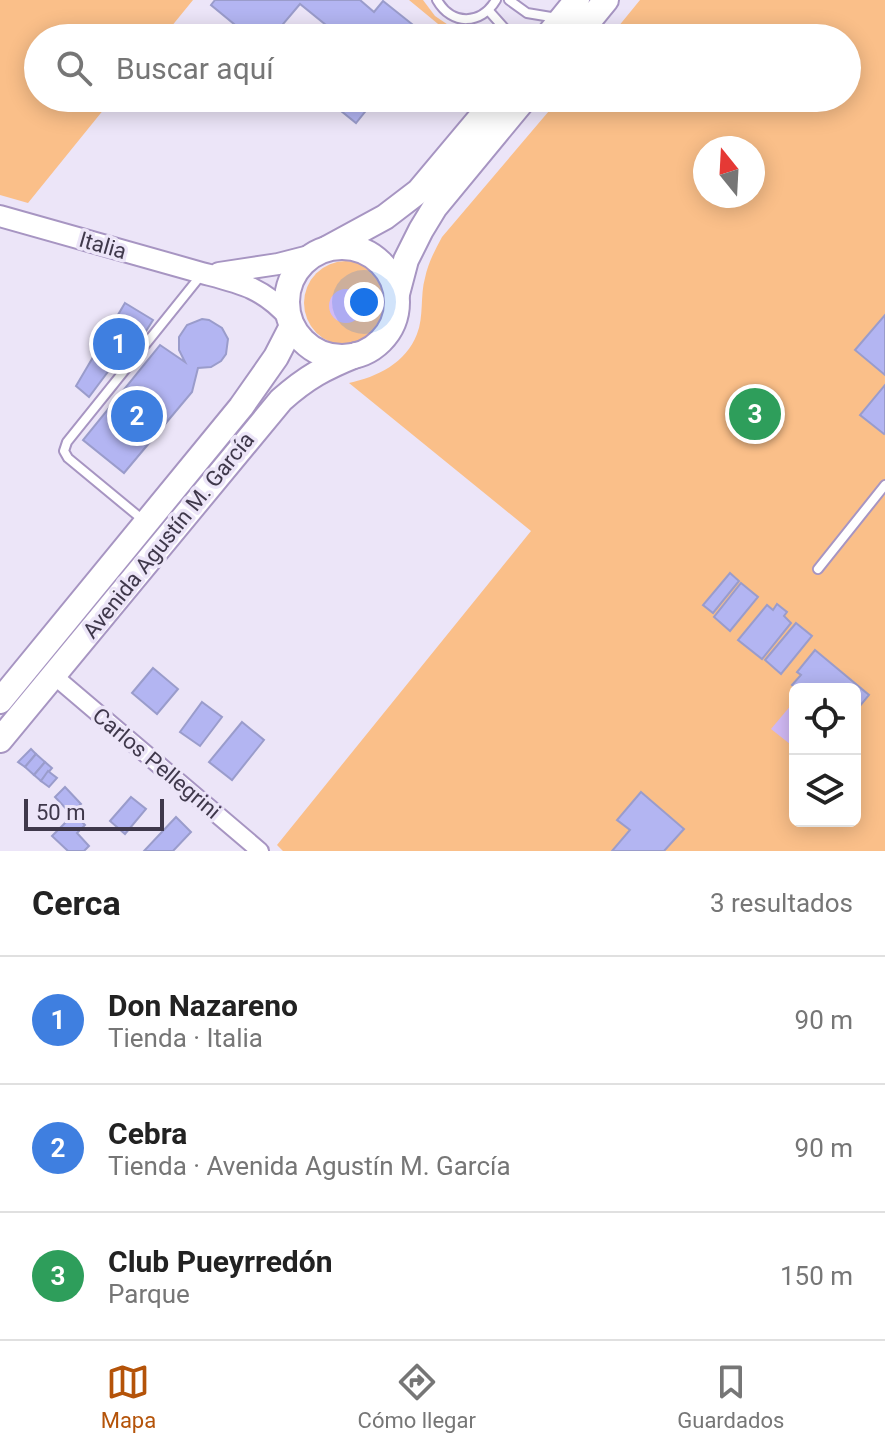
<!DOCTYPE html>
<html lang="es">
<meta charset="utf-8">
<style>
:root{--surface:#fff;--page:#f6f6f6;--text:#222;--muted:#767676;--line:#e0e0e0;--accent:#b45309}
body{margin:0;font-family:Roboto,sans-serif;background:var(--page);color:var(--text)}
.controls{position:absolute;right:24px;bottom:24px;display:grid;overflow:hidden;border-radius:12px;box-shadow:0 4px 20px #0003}
.controls button{width:72px;height:72px;display:grid;place-items:center;padding:0;border:0;border-bottom:2px solid var(--line);background:var(--surface);color:var(--text);font:40px sans-serif}
.compass{position:absolute;left:693px;top:136px;width:72px;height:72px;border-radius:50%;background:var(--surface);box-shadow:0 4px 20px #0003;rotate:342deg}
.scale{position:absolute;left:24px;bottom:20px;width:140px;box-sizing:border-box;padding-left:8px;border:4px solid #3f384b;border-top:0;font-size:22px;line-height:28px;white-space:nowrap;color:#3f384b;-webkit-text-stroke:6px #ece5f8;paint-order:stroke}
.you{position:absolute;left:364px;top:302px;width:28px;height:28px;margin:-20px;border:6px solid #fff;border-radius:50%;background:#1a73e8;box-shadow:0 0 0 12px #1a73e833}
.badge{display:grid;place-items:center;width:52px;height:52px;border-radius:50%;background:var(--accent);color:#fff;font-size:26px;font-weight:700}
.pin{position:absolute;translate:-50% -50%;border:4px solid #fff;box-shadow:0 2px 8px #0006}
.list{margin:0;padding:0;list-style:none}
h2{display:flex;justify-content:space-between;align-items:center;height:104px;margin:0;padding:0 32px;font-size:34px}
h2 small{font-size:26px;font-weight:400;color:var(--muted)}
.list li{display:grid;grid-template-columns:52px 1fr auto;gap:24px;align-items:center;box-sizing:border-box;height:128px;padding:0 32px;border-top:2px solid var(--line)}
.list b{display:block;font-size:30px;white-space:nowrap}
.list p{margin:0;font-size:26px;white-space:nowrap;color:var(--muted)}
.list em{font-size:26px;font-style:normal;color:var(--muted)}
.icon{flex:none;width:44px;height:44px;fill:none;stroke:currentColor;stroke-width:2;stroke-linecap:round;stroke-linejoin:round}
.map{position:relative;flex:none;width:885px;height:851px;overflow:hidden}
.search{position:absolute;background:var(--surface);box-shadow:0 4px 20px #0003;left:24px;right:24px;top:24px;height:88px;display:flex;align-items:center;gap:20px;box-sizing:border-box;padding:0 28px;border-radius:44px;color:var(--muted);font-size:30px}
.sheet{height:488px;background:var(--surface)}
nav{display:flex;justify-content:space-around;align-items:center;box-sizing:border-box;height:112px;border-top:2px solid var(--line);background:var(--surface);font-size:22px;color:var(--muted)}
nav a{display:grid;justify-items:center;gap:4px}
nav .on{color:var(--accent)}
.map>svg:first-child{display:block}
.green{fill:#fabf89;fill-rule:evenodd}
.water{fill:#d2baf6}
.building{fill:#b3b5f2;stroke:#9a9ccb;stroke-width:2}
.lines{fill:none;stroke-linecap:round;stroke-linejoin:round}
.service-casing{stroke:#a795c2;stroke-width:12}
.minor-casing{stroke:#a795c2;stroke-width:20}
.tertiary-casing{stroke:#a795c2;stroke-width:24}
.secondary-casing{stroke:#a795c2;stroke-width:28}
.service{stroke:#fff;stroke-width:8}
.minor{stroke:#fff;stroke-width:16}
.tertiary{stroke:#fff;stroke-width:20}
.secondary{stroke:#fff;stroke-width:24}
.labels{text-anchor:middle;stroke-width:7;stroke-linejoin:round;paint-order:stroke}
.street-label{font-size:22px;fill:#3f384b;stroke:#ece5f8}
</style>
<div class="map">
<svg width="885" height="851" viewBox="0 0 885 851">
<rect width="100%" height="100%" fill="#ece5f8"/>
<g class="green">
<path d="M0,0H193L162,38H38V98H113L28,203L0,195Z"/>
<path d="M409,0H423L435,16L466,37C479,28 490,26 502,38H455Z"/>
<path d="M640,0H885V851H283L277,845L531,531L349,383C377,377 406,363 417,334C424,317 420,295 425,278C428,263 435,250 442,237L560,98H847V38H609ZM705,148H753V196H705ZM795,689H855V821H795Z"/>
<circle cx="346" cy="303" r="42"/>
</g>
<g class="water">
<circle cx="346" cy="306" r="17"/>
<path d="M792,704L795,706V748L771,729Z"/>
</g>
<g class="building">
<path d="M215,0H360L374,12L383,1L427,36L425,38H342L300,4L283,24L300,38H251L211,5Z"/>
<path d="M325,98H376L356,123Z"/>
<path d="M125,303L153,320L122,369H110L89,397L76,386Z"/>
<path d="M885,315V375L855,350Z"/>
<path d="M202,319L209,320L222,328L228,339L226,354L221,361L211,367L198,368L192,392L124,473L83,440L160,345L185,362L179,350V337L187,325Z"/>
<path d="M885,385V433L884,434L860,415Z"/>
<path d="M730,573L739,581L713,613L703,605Z"/>
<path d="M741,583L758,597L730,631L714,617Z"/>
<path d="M777,604L787,612L784,616L791,623L762,659L738,640L767,605L773,610Z"/>
<path d="M796,623L812,636L781,674L765,660Z"/>
<path d="M815,650L869,695L855,712V689H796L792,685L801,675L797,672Z"/>
<path d="M153,668L178,689L157,714L132,693Z"/>
<path d="M202,702L222,717L200,746L180,732Z"/>
<path d="M242,722L264,740L232,780L209,762Z"/>
<path d="M31,749L36,754L25,767L18,762Z"/>
<path d="M36,754L45,762L34,775L25,767Z"/>
<path d="M45,762L52,768L41,781L34,775Z"/>
<path d="M48,771L57,778L49,787L41,781Z"/>
<path d="M65,787L81,804L70,813L55,797Z"/>
<path d="M641,792L684,829L664,851H612L630,830L617,820Z"/>
<path d="M131,797L146,809L125,834L110,821Z"/>
<path d="M74,814L85,825L77,833L89,846L84,851H68L52,836Z"/>
<path d="M176,817L191,832L173,851H144Z"/>
</g>
<g class="lines">
<defs>
<g id="service">
<path d="M437,0C452,26 481,25 496,0"/>
<path d="M509,0L527,13L557,18"/>
<path d="M489,11L513,38"/>
<path d="M143,520L68,458L64,451L67,442L202,274"/>
<path d="M818,569L885,485"/>
</g>
<path id="minor" d="M53,675L260,851"/>
<g id="tertiary">
<path d="M0,216L202,273C240,283 262,287 289,317"/>
<path d="M219,273L278,264L313,255"/>
</g>
<g id="secondary">
<path d="M546,38L577,0"/>
<path d="M575,38L606,0"/>
<circle cx="342" cy="302" r="55"/>
<path d="M328,248L385,217L419,191L497,98"/>
<path d="M397,294L406,260L421,230L435,207L525,98"/>
<path d="M0,701L241,407L276,357L292,326"/>
<path d="M0,740L281,400C307,377 324,368 356,355"/>
</g>
</defs>
<use href="#service" class="service-casing"/>
<use href="#minor" class="minor-casing"/>
<use href="#tertiary" class="tertiary-casing"/>
<use href="#secondary" class="secondary-casing"/>
<use href="#service" class="service"/>
<use href="#minor" class="minor"/>
<use href="#tertiary" class="tertiary"/>
<use href="#secondary" class="secondary"/>
</g>
<g class="labels">
<g class="street-label">
<text transform="translate(103 245) rotate(16)" y="8">Italia</text>
<text transform="translate(168 535) rotate(-51)" y="8">Avenida Agustín M. García</text>
<text transform="translate(157 763) rotate(40)" y="8">Carlos Pellegrini</text>
</g>
</g>
</svg>
<div class="controls">
<button><svg class="icon" aria-label="locate" viewBox="0 0 24 24"><circle cx="12" cy="12" r="6"/><path d="M12 2v4M12 18v4M2 12h4M18 12h4"/></svg></button>
<button><svg class="icon" aria-label="layers" viewBox="0 0 24 24"><path d="M12 4l9 5-9 5-9-5zM3 14l9 5 9-5"/></svg></button>
</div>
<svg class="compass" viewBox="-18 -18 36 36"><path d="M0-13l5 13h-10z" fill="#e53935"/><path d="M0 13l5-13h-10z" fill="#767676"/></svg>
<div class="scale">50 m</div>
<div class="you"></div>
<div class="pin badge" style="left:119px;top:344px;background:#3f7fe0">1</div>
<div class="pin badge" style="left:137px;top:416px;background:#3f7fe0">2</div>
<div class="pin badge" style="left:755px;top:414px;background:#2e9e5b">3</div>
<div class="search"><svg class="icon" aria-label="search" viewBox="0 0 24 24"><circle cx="10" cy="10" r="6"/><path d="M15 15l6 6"/></svg>Buscar aquí</div>
</div>
<section class="sheet">
<h2>Cerca<small>3 resultados</small></h2>
<ul class="list">
<li><span class="badge" style="background:#3f7fe0">1</span><div><b>Don Nazareno</b><p>Tienda · Italia</p></div><em>90 m</em></li>
<li><span class="badge" style="background:#3f7fe0">2</span><div><b>Cebra</b><p>Tienda · Avenida Agustín M. García</p></div><em>90 m</em></li>
<li><span class="badge" style="background:#2e9e5b">3</span><div><b>Club Pueyrredón</b><p>Parque</p></div><em>150 m</em></li>
</ul>
</section>
<nav>
<a class="on"><svg class="icon" aria-label="map" viewBox="0 0 24 24"><path d="M3 6l6-2 6 2 6-2v14l-6 2-6-2-6 2zM9 4v14M15 6v14"/></svg>Mapa</a>
<a><svg class="icon" aria-label="directions" viewBox="0 0 24 24"><path d="M12 3l9 9-9 9-9-9zM9 14v-3h6M13 9l2 2-2 2"/></svg>Cómo llegar</a>
<a><svg class="icon" aria-label="saved" viewBox="0 0 24 24"><path d="M7 4h10v16l-5-4-5 4z"/></svg>Guardados</a>
</nav>
